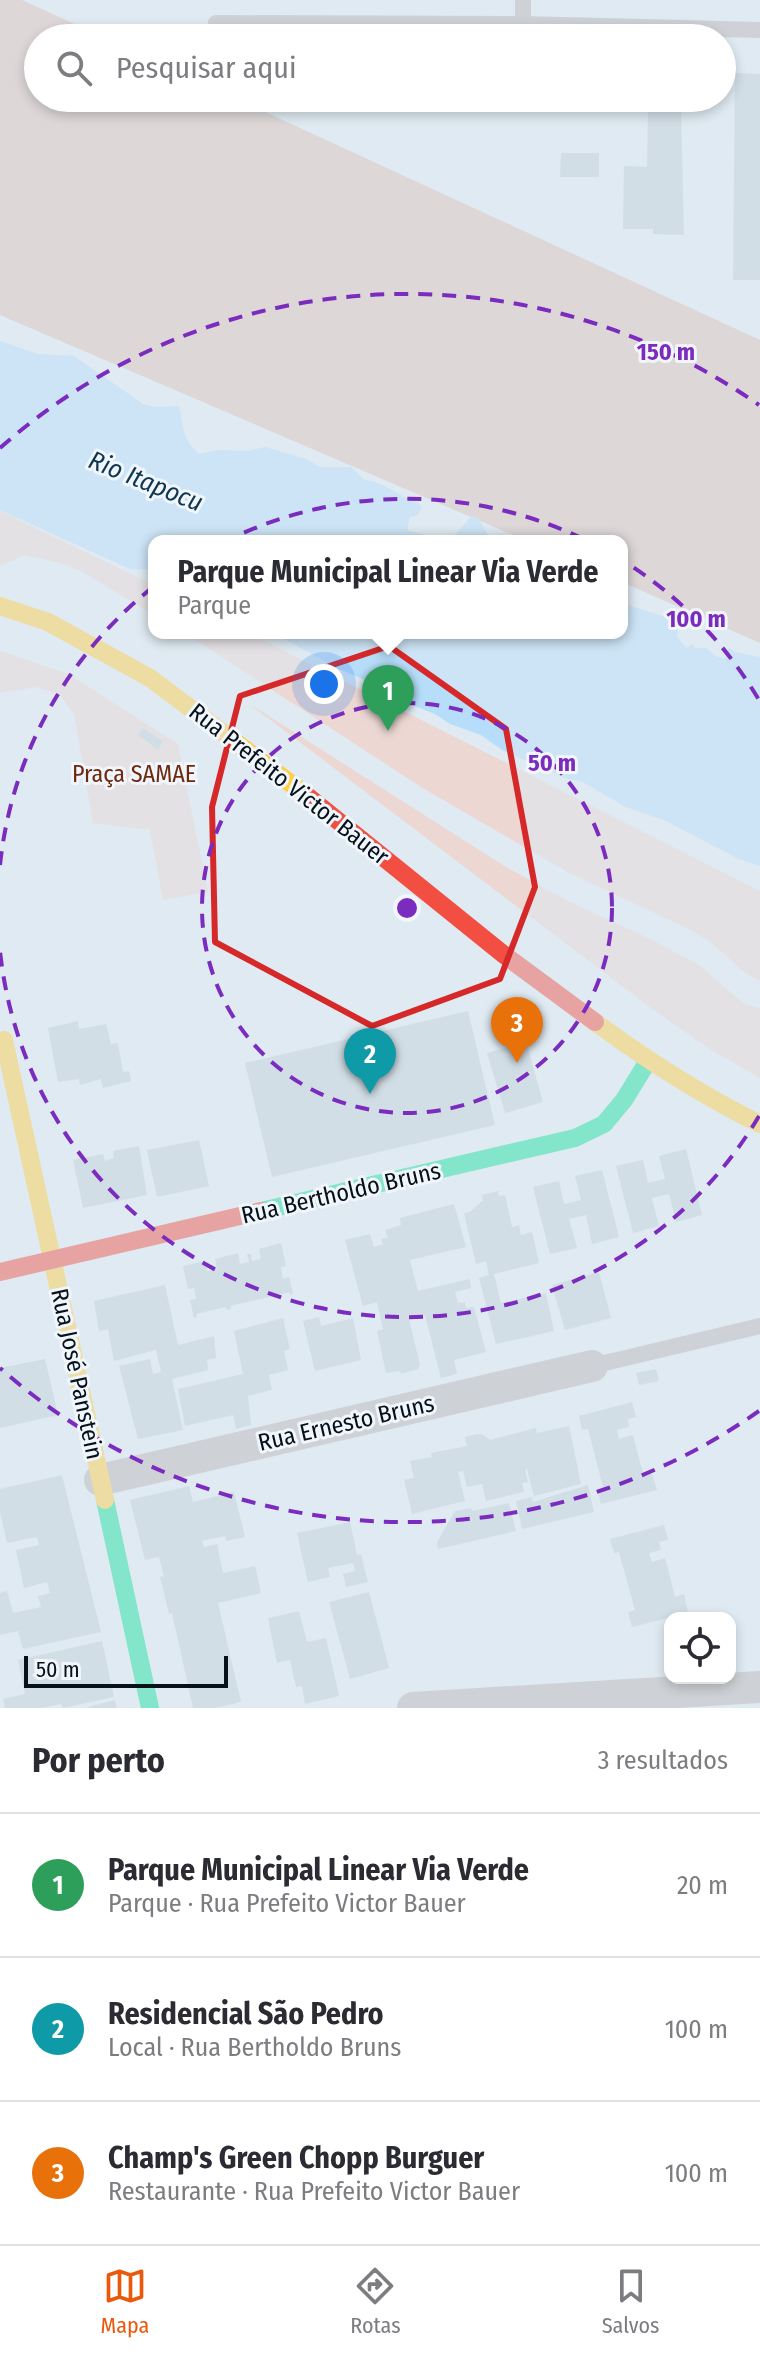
<!DOCTYPE html>
<html lang="pt">
<meta charset="utf-8">
<style>
:root{--surface:#fff;--page:#f2f2f3;--text:#2b2b33;--muted:#7c7c81;--line:#e1e1e2;--accent:#ea580c}
body{margin:0;font-family:"Fira Sans Condensed",sans-serif;background:var(--page);color:var(--text)}
.controls{position:absolute;right:24px;bottom:24px;display:grid;overflow:hidden;border-radius:16px;box-shadow:0 4px 12px #0003}
.controls button{width:72px;height:72px;display:grid;place-items:center;padding:0;border:0;border-bottom:2px solid var(--line);background:var(--surface);color:var(--text);font:40px sans-serif}
.scale{position:absolute;left:24px;bottom:20px;width:204px;box-sizing:border-box;padding-left:8px;border:4px solid #061119;border-top:0;font-size:22px;line-height:28px;white-space:nowrap;color:#061119;-webkit-text-stroke:6px #f0f6fb;paint-order:stroke}
.you{position:absolute;left:324px;top:684px;width:28px;height:28px;margin:-20px;border:6px solid #fff;border-radius:50%;background:#1a73e8;box-shadow:0 0 0 12px #1a73e833}
.badge{display:grid;place-items:center;width:52px;height:52px;border-radius:50%;background:var(--accent);color:#fff;font-size:26px;font-weight:700}
.pin{position:absolute;translate:-50% -66px;filter:drop-shadow(0 2px 4px #0008)}
.pin::after{content:'';position:absolute;top:42px;width:28px;height:24px;background:inherit;clip-path:polygon(0 0,100% 0,50% 100%)}
.popup{position:absolute;left:148px;top:535px;width:480px;height:104px;box-sizing:border-box;display:grid;place-content:center;border-radius:16px;background:var(--surface);filter:drop-shadow(0 2px 6px #0005);font-size:26px;white-space:nowrap;color:var(--muted)}
.popup b{font-size:30px;color:var(--text)}
.popup::after{content:'';position:absolute;left:50%;top:100%;margin-left:-16px;border:16px solid transparent;border-top-color:var(--surface)}
.list{margin:0;padding:0;list-style:none}
h2{display:flex;justify-content:space-between;align-items:center;height:104px;margin:0;padding:0 32px;font-size:34px}
h2 small{font-size:26px;font-weight:400;color:var(--muted)}
.list li{display:grid;grid-template-columns:52px 1fr auto;gap:24px;align-items:center;box-sizing:border-box;height:144px;padding:0 32px;border-top:2px solid var(--line)}
.list b{display:block;font-size:30px;white-space:nowrap}
.list p{margin:0;font-size:26px;white-space:nowrap;color:var(--muted)}
.list em{font-size:26px;font-style:normal;color:var(--muted)}
.icon{flex:none;width:44px;height:44px;fill:none;stroke:currentColor;stroke-width:2;stroke-linecap:round;stroke-linejoin:round}
.map{position:relative;flex:none;width:760px;height:1708px;overflow:hidden}
.search{position:absolute;background:var(--surface);box-shadow:0 4px 12px #0003;left:24px;right:24px;top:24px;height:88px;display:flex;align-items:center;gap:20px;box-sizing:border-box;padding:0 28px;border-radius:44px;color:var(--muted);font-size:30px}
.sheet{height:536px;background:var(--surface)}
nav{display:flex;justify-content:space-around;align-items:center;box-sizing:border-box;height:112px;border-top:2px solid var(--line);background:var(--surface);font-size:22px;color:var(--muted)}
nav a{display:grid;justify-items:center;gap:4px}
nav .on{color:var(--accent)}
.map>svg:first-child{display:block}
.green{fill:#ecd7d3}
.forest{fill:#dcc1b9}
.water{fill:#b6ddfa}
.building{fill:#c4d0d8}
.lines{fill:none;stroke-linecap:round;stroke-linejoin:round}
.lane{stroke:#bbb5b3;stroke-width:16}
.street{stroke:#bbb5b3;stroke-width:32}
.fast{stroke:#16e098;stroke-width:18}
.slow{stroke:#ffcf43;stroke-width:18}
.jam{stroke:#f24e42;stroke-width:18}
.marked{fill:none;stroke:#d62828;stroke-width:6;stroke-linejoin:round}
.ring{fill:none;stroke:#7b2cbf;stroke-width:4;stroke-dasharray:14 10}
.labels{text-anchor:middle;stroke-width:6;stroke-linejoin:round;paint-order:stroke}
.park-label{font-size:24px;fill:#6e290f;stroke:#f0f6fb}
.street-label{font-size:24px;fill:#061119;stroke:#f0f6fb}
.water-label{font-size:26px;font-style:italic;fill:#0d3750;stroke:#f0f6fb}
.centre{fill:#7b2cbf;stroke:#f0f6fb;stroke-width:4}
.ring-label{font-size:24px;text-anchor:middle;font-weight:bold;fill:#7b2cbf;stroke:#f0f6fb;stroke-width:6;stroke-linejoin:round;paint-order:stroke}
</style>
<div class="map">
<svg width="760" height="1708" viewBox="0 0 760 1708">
<rect width="100%" height="100%" fill="#dfeaf2"/>
<g class="green">
<path d="M0,511L154,585V615L81,571L57,562L24,555L0,566Z"/>
<path d="M185,633H249L760,891V981L744,972L712,943L689,929L569,873L421,787Z"/>
<path d="M0,651L68,674L178,744L208,892L163,900L150,830L93,823L74,714L60,695L36,687L0,693Z"/>
<path d="M248,703L506,867L570,902L648,938L699,965L743,1003L760,1009V1078L713,1051L659,1014Z"/>
</g>
<path class="forest" d="M0,0H22L105,38H38V98H235L760,340V643L622,582V541H527L0,315Z"/>
<g class="water">
<path d="M0,341L38,354L74,356L143,404L156,407L179,406C183,425 182,440 199,454L218,450L248,451L265,447L306,459L320,467H351L364,480C386,482 398,497 420,504L421,508L418,515L410,517L407,529L410,531L441,539L452,538L472,516L479,519L488,535L509,541H154V570L130,569L0,510Z"/>
<path d="M622,603L683,623L678,629L677,637L686,648L693,644L694,648H706L715,656L725,659L726,651L729,648L735,652L760,657V866L737,858L666,821L626,807L581,781L565,778L502,750L481,735L450,724L435,714L394,698L370,682L339,669L273,633H622Z"/>
</g>
<g class="building">
<path d="M735,73L760,74V280H733Z"/>
<path d="M648,109L681,110L684,235L653,234V229H623L624,166L647,167Z"/>
<path d="M561,153H599V177H560Z"/>
<path d="M143,728L163,741L158,750L138,735Z"/>
<path d="M468,1011L495,1125L272,1177L245,1063Z"/>
<path d="M78,1021L79,1029L106,1024L111,1044L118,1043L123,1072L129,1071L131,1081L103,1088L101,1079L80,1085L79,1079L58,1082L48,1028Z"/>
<path d="M526,1042L543,1102L505,1113L487,1053Z"/>
<path d="M199,1140L209,1186L157,1197L147,1150Z"/>
<path d="M139,1146L147,1195L83,1208L73,1160L103,1154L105,1161L114,1158L113,1151Z"/>
<path d="M686,1149L702,1215L676,1222L669,1194L652,1198L659,1226L633,1233L616,1166L643,1160L648,1183L665,1179L659,1156Z"/>
<path d="M602,1170L619,1237L592,1244L586,1215L569,1219L577,1248L550,1254L533,1187L559,1181L564,1204L581,1200L575,1176Z"/>
<path d="M498,1191L499,1196L505,1195L512,1227L519,1225L521,1235L532,1232L539,1263L494,1274L501,1303L546,1293L554,1331L496,1344L479,1278L489,1275L486,1261L476,1264L464,1213L470,1212L483,1200L482,1195Z"/>
<path d="M454,1204L466,1247L410,1260L418,1291L470,1279L471,1288L455,1292L458,1303L465,1302L466,1308L474,1307L486,1352L454,1360L457,1374L441,1378L425,1315L409,1319L420,1365L418,1369L401,1374L400,1371L386,1373L377,1331L383,1329L377,1302L363,1306L345,1240L370,1234L374,1247L383,1244L381,1239L388,1238L385,1230L401,1225L400,1218Z"/>
<path d="M281,1243L286,1266L281,1267L283,1279L289,1277L293,1294L290,1295V1292L230,1306L231,1309L227,1310L226,1307L196,1314L197,1317L194,1318L190,1300L196,1299L194,1288L188,1289L183,1266L205,1261L207,1271L217,1269L215,1259L238,1253L240,1264L249,1262L247,1254H251L252,1261L261,1259L259,1249Z"/>
<path d="M599,1272L611,1318L565,1330L552,1285Z"/>
<path d="M165,1285L178,1345L214,1336L216,1358L207,1360L208,1370L172,1379L183,1430L138,1439L119,1366L150,1359L153,1374L161,1372L156,1350L114,1361L108,1329L99,1331L94,1301Z"/>
<path d="M319,1317L321,1326L353,1318L361,1360L315,1371L303,1321Z"/>
<path d="M283,1318L290,1349L284,1351L288,1370L269,1375L272,1390L248,1396L251,1425L236,1429L233,1415L185,1426L178,1389L243,1374L234,1331Z"/>
<path d="M45,1359L58,1415L0,1428V1368Z"/>
<path d="M656,1369L659,1381L639,1385L636,1373Z"/>
<path d="M632,1402L636,1417L628,1419L629,1427L617,1430L619,1439L633,1435L643,1473L651,1471L657,1490L601,1504L597,1489L603,1487L588,1429L582,1430L579,1416Z"/>
<path d="M569,1426L581,1484L534,1496L527,1469L525,1470L528,1482L522,1483L524,1492L486,1501L482,1484L467,1487L463,1471L458,1472L465,1501L412,1514L404,1480L414,1478L410,1461L432,1457L431,1453L467,1446L465,1437L477,1434L484,1435L490,1440L536,1428L537,1433Z"/>
<path d="M62,1475L101,1632L23,1649L18,1631L0,1635V1593L7,1591L13,1613L41,1607L38,1596L50,1593L47,1582L24,1588L16,1550L39,1545L37,1537L7,1543L0,1512V1489Z"/>
<path d="M588,1485L594,1512L522,1529L516,1501L532,1497L533,1502Z"/>
<path d="M189,1486L193,1502L234,1492L245,1537L226,1541L225,1536L202,1541L204,1547L217,1544L223,1573L255,1566L261,1593L218,1603L241,1702L215,1708H193L172,1613L169,1614L160,1577L164,1576L159,1557L145,1560L130,1500Z"/>
<path d="M509,1503L516,1531L438,1549L437,1542L455,1511L471,1508L472,1511Z"/>
<path d="M350,1522L357,1555L361,1554L368,1582L346,1587L343,1574L355,1571L353,1563L328,1568L330,1577L308,1582L297,1533Z"/>
<path d="M664,1525L668,1540L659,1542L661,1550L649,1553L652,1562L665,1558L675,1597L684,1594L688,1613L632,1627L628,1612L635,1610L619,1552L614,1553L610,1539Z"/>
<path d="M369,1592L389,1668L350,1679L329,1602Z"/>
<path d="M299,1611L307,1642L326,1638L339,1696L305,1704L302,1686L296,1687L290,1660L277,1663L268,1618Z"/>
<path d="M102,1641L114,1697L63,1708L61,1704L41,1708H5L3,1699L25,1694L18,1660Z"/>
<path d="M115,1700L117,1708H88V1707Z"/>
</g>
<g class="lines">
<g class="lane">
<path d="M216,23L523,24L760,30"/>
<path d="M523,24V0"/>
<path d="M592,1366L760,1326"/>
</g>
<g class="street">
<path d="M100,1480L592,1366"/>
<path d="M413,1708L760,1687"/>
</g>
<g class="fast">
<path d="M261,1211L575,1138L604,1124L624,1100L648,1061"/>
<path d="M105,1500L150,1708"/>
</g>
<g class="slow">
<path d="M0,606L48,622L150,678L306,795"/>
<path d="M595,1022C648,1061 701,1095 760,1124"/>
<path d="M4,1040L105,1500"/>
</g>
<g class="jam">
<path d="M306,795L503,954L595,1022"/>
<path d="M0,1272L261,1211"/>
</g>
</g>
<path d="M0 0H760V1708H0ZM389,646L506,729L535,887L500,979L372,1026L215,942L212,807L240,696Z" fill="#dfeaf2" fill-opacity=".55" fill-rule="evenodd"/>
<path class="marked" d="M389,646L506,729L535,887L500,979L372,1026L215,942L212,807L240,696Z"/>
<g class="ring">
<circle cx="407" cy="908" r="205"/>
<path d="M759 1116A409 409 0 0 1 0 951M0 865A409 409 0 0 1 759 700"/>
<path d="M759 1411A614 614 0 0 1 0 1368M0 448A614 614 0 0 1 759 405"/>
</g>
<g class="labels">
<g class="park-label">
<text x="134" y="782">Praça SAMAE</text>
</g>
<g class="street-label">
<text transform="translate(289 784) rotate(38)" y="8">Rua Prefeito Victor Bauer</text>
<text transform="translate(341 1193) rotate(-13)" y="8">Rua Bertholdo Bruns</text>
<text transform="translate(77 1374) rotate(78)" y="8">Rua José Panstein</text>
<text transform="translate(346 1423) rotate(-13)" y="8">Rua Ernesto Bruns</text>
</g>
<g class="water-label">
<text transform="translate(146 481) rotate(22)" y="9">Rio Itapocu</text>
</g>
</g>
<circle cx="407" cy="908" r="12" class="centre"/>
<g class="ring-label">
<text x="666" y="360">150 m</text>
<text x="696" y="627">100 m</text>
<text x="552" y="771">50 m</text>
</g>
</svg>
<div class="controls">
<button><svg class="icon" aria-label="locate" viewBox="0 0 24 24"><circle cx="12" cy="12" r="6"/><path d="M12 2v4M12 18v4M2 12h4M18 12h4"/></svg></button>
</div>
<div class="scale">50 m</div>
<div class="you"></div>
<div class="pin badge" style="left:388px;top:731px;background:#2e9e5b">1</div>
<div class="popup"><b>Parque Municipal Linear Via Verde</b>Parque</div>
<div class="pin badge" style="left:370px;top:1094px;background:#0f9aa8">2</div>
<div class="pin badge" style="left:517px;top:1063px;background:#e8710a">3</div>
<div class="search"><svg class="icon" aria-label="search" viewBox="0 0 24 24"><circle cx="10" cy="10" r="6"/><path d="M15 15l6 6"/></svg>Pesquisar aqui</div>
</div>
<section class="sheet">
<h2>Por perto<small>3 resultados</small></h2>
<ul class="list">
<li><span class="badge" style="background:#2e9e5b">1</span><div><b>Parque Municipal Linear Via Verde</b><p>Parque · Rua Prefeito Victor Bauer</p></div><em>20 m</em></li>
<li><span class="badge" style="background:#0f9aa8">2</span><div><b>Residencial São Pedro</b><p>Local · Rua Bertholdo Bruns</p></div><em>100 m</em></li>
<li><span class="badge" style="background:#e8710a">3</span><div><b>Champ's Green Chopp Burguer</b><p>Restaurante · Rua Prefeito Victor Bauer</p></div><em>100 m</em></li>
</ul>
</section>
<nav>
<a class="on"><svg class="icon" aria-label="map" viewBox="0 0 24 24"><path d="M3 6l6-2 6 2 6-2v14l-6 2-6-2-6 2zM9 4v14M15 6v14"/></svg>Mapa</a>
<a><svg class="icon" aria-label="directions" viewBox="0 0 24 24"><path d="M12 3l9 9-9 9-9-9zM9 14v-3h6M13 9l2 2-2 2"/></svg>Rotas</a>
<a><svg class="icon" aria-label="saved" viewBox="0 0 24 24"><path d="M7 4h10v16l-5-4-5 4z"/></svg>Salvos</a>
</nav>
